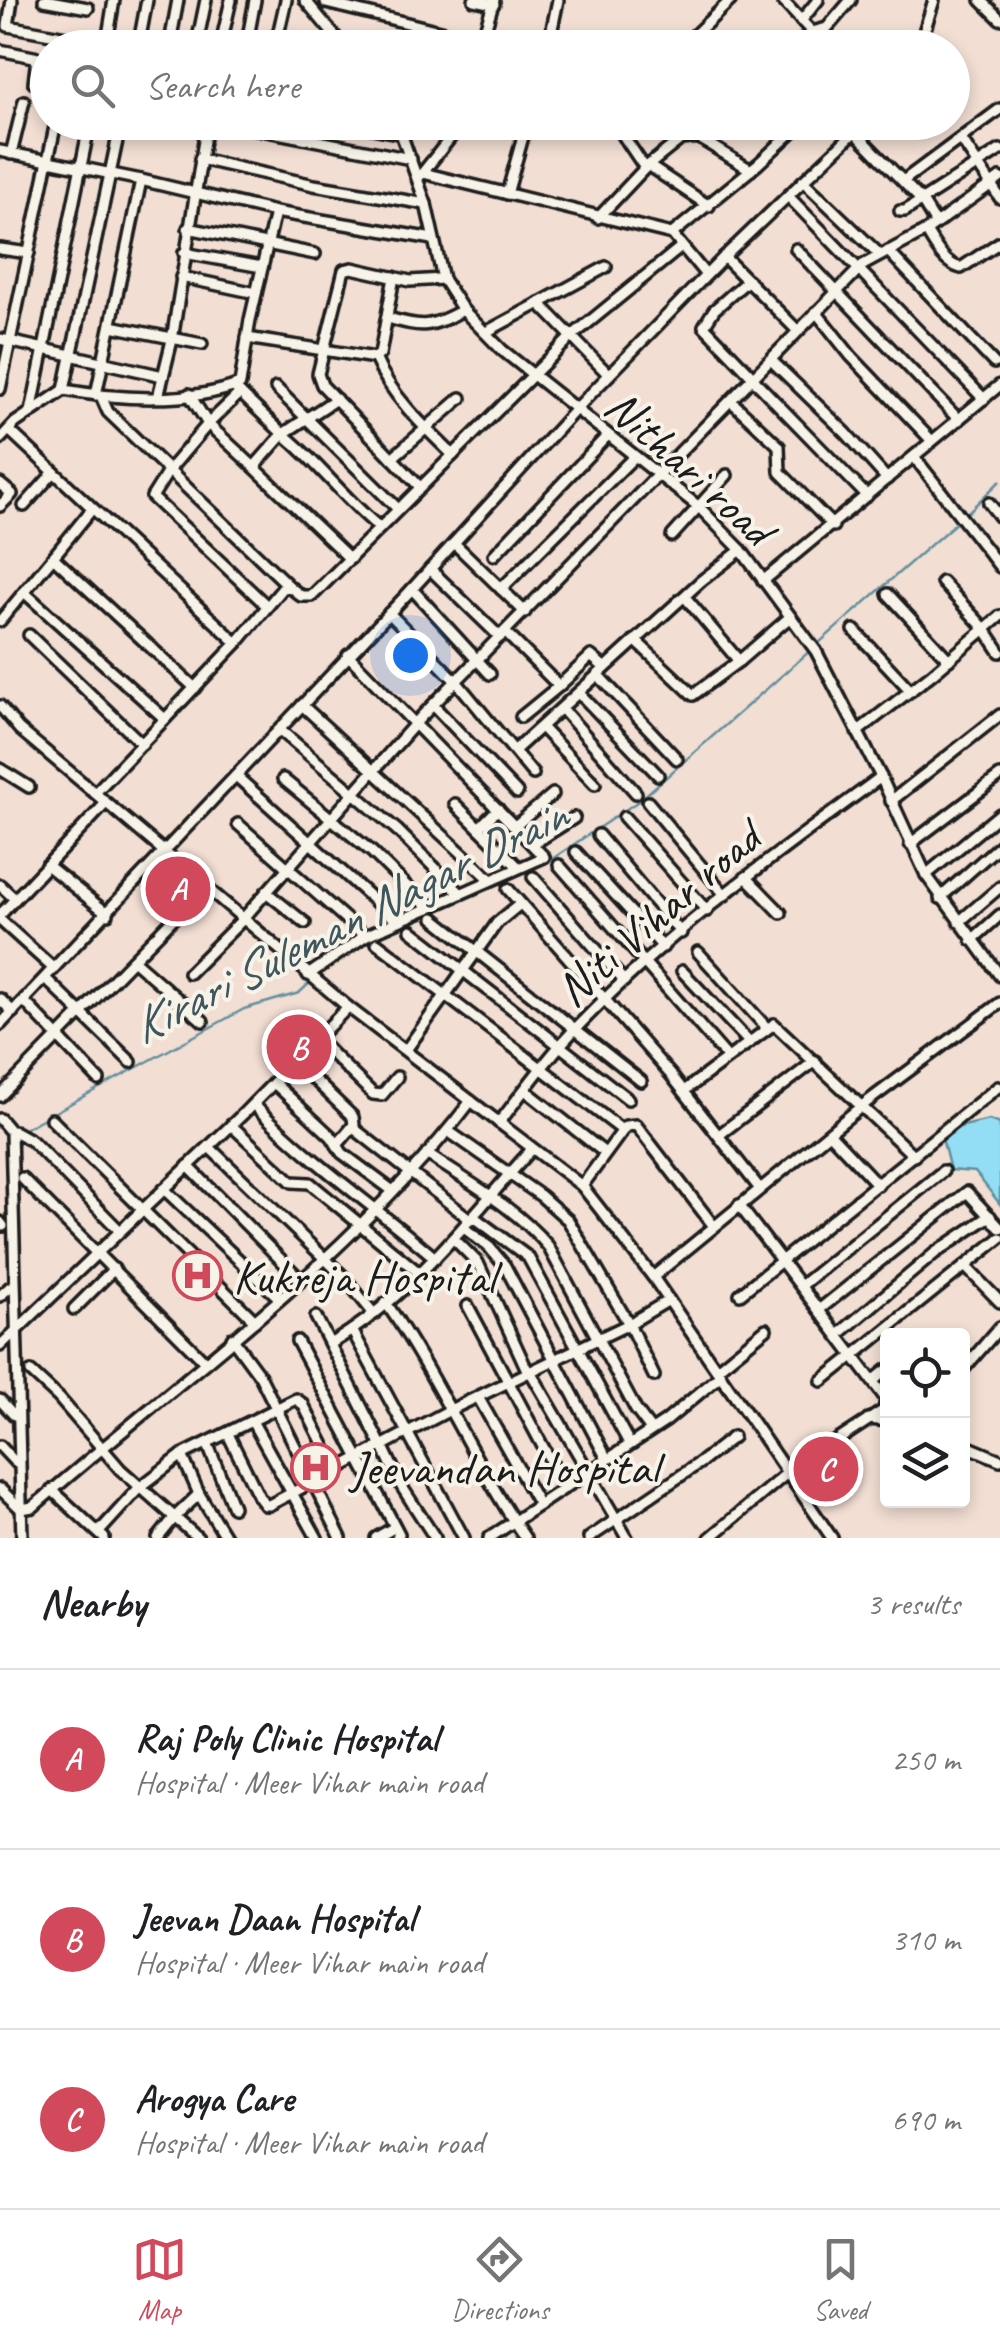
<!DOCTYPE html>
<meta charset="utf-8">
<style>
:root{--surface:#fff;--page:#f2f2f2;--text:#202124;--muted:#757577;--line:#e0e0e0;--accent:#d1495b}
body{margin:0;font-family:Caveat,sans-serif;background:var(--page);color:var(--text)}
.controls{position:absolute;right:30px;bottom:30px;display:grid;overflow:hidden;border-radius:10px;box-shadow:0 5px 15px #0003}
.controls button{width:90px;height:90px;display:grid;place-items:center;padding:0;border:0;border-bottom:2px solid var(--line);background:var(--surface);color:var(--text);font:50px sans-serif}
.you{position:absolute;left:410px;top:655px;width:35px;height:35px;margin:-25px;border:8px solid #fff;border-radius:50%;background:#1a73e8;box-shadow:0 0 0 15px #1a73e833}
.badge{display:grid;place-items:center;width:65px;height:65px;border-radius:50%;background:var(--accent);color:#fff;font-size:32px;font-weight:700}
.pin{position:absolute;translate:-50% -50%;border:5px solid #fff;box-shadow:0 2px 10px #0006}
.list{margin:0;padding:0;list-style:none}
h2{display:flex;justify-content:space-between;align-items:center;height:130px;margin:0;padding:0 40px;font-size:42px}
h2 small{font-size:32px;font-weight:400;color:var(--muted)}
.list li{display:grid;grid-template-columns:65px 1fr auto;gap:30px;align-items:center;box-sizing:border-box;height:180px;padding:0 40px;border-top:2px solid var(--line)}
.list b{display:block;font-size:38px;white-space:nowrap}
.list p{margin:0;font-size:32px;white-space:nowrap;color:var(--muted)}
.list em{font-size:32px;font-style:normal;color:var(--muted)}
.icon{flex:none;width:55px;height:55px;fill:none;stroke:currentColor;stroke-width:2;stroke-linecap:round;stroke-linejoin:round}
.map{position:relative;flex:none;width:1000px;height:1538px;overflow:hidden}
.search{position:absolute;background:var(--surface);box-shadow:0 5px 15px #0003;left:30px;right:30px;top:30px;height:110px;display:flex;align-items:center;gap:25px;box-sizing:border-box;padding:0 35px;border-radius:55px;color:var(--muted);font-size:38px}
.sheet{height:670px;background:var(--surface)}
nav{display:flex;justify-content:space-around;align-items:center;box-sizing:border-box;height:140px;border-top:2px solid var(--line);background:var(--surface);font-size:28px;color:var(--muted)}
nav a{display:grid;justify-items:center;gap:5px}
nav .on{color:var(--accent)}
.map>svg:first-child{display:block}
.water{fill:#93def4;stroke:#63909e;stroke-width:2.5}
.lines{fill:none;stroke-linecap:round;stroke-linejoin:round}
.stream{stroke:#63909e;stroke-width:2.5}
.minor-casing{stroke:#1c1c1c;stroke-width:16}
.minor{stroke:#f7f3e8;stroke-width:9}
.labels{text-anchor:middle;stroke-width:8;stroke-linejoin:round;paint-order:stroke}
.street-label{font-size:48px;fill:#1c1c1c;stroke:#f7f3e8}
.poi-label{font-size:48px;fill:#1c1c1c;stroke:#f7f3e8;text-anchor:start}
.water-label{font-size:50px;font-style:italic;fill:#40565d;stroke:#f7f3e8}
</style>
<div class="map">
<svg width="1000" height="1538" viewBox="0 0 1000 1538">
<rect width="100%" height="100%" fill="#f2ded3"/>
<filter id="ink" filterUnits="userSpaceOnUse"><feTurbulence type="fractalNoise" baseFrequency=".01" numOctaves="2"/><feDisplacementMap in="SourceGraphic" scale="20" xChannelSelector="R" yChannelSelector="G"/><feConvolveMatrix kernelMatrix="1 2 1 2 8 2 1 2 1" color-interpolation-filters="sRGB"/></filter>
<g filter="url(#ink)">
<path class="water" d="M989,1120L1000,1124V1204L975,1172L950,1170L942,1138L959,1127Z"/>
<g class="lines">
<g class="stream">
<path d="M965,515L1000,481"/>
<path d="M355,948L546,863L640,800L959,520"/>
<path d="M16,1152L24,1129L244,1009L299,993L328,966"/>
<path d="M18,1245L22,1322"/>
<path d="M22,1330L24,1447"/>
</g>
<defs>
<g id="minor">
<path d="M12,0L8,26L72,38"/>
<path d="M44,0L88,8"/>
<path d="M305,0L345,48"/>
<path d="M474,0L494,4"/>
<path d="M782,0L812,32"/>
<path d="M981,0L1000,19"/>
<path d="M326,3L509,48"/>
<path d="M801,21L818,0"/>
<path d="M482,40L494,0"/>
<path d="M106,48L114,0"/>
<path d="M138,48L147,0"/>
<path d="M169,48L178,0"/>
<path d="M196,48L206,0"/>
<path d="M220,48L231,0"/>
<path d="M246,48L255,0"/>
<path d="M275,48L286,0"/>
<path d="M548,48L558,0"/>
<path d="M681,48L731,0"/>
<path d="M793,48L812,32L827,28L851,0"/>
<path d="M919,48L934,0"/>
<path d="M0,50L48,60"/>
<path d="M37,58L34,83L48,88"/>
<path d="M220,122L411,159"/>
<path d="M343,122L402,134"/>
<path d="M397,122L426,204L443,279L463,310L502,350L699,507L741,550L816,651L881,777L926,875L1000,976"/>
<path d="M614,122L645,168"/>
<path d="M855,132L922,201L936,224"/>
<path d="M699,138L751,170"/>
<path d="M961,139L1000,198"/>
<path d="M0,151L141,180L275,212L433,239"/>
<path d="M11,154L24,101"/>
<path d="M200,159L314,185L426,204"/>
<path d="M649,166L709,206"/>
<path d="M423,173L672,234L758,164L803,122"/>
<path d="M420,176L463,122"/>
<path d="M803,181L879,254"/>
<path d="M903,181L1000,109"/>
<path d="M507,194L527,122"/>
<path d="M788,196L984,399"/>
<path d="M900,211H905L1000,150"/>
<path d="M598,218L645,168L681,139L702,137L715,122"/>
<path d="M188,228L315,254"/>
<path d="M926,231C935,246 944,264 961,268L1000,242"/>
<path d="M672,234L706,275"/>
<path d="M0,249L29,253"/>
<path d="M796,249L959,420"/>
<path d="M888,251L994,363"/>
<path d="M184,253L262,267"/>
<path d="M724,257L797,330"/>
<path d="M181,277L256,293"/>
<path d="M748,280L714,310L704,326L754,378"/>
<path d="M539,303L609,375"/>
<path d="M816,312L851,356L932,441"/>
<path d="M388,318C423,328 430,328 463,310"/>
<path d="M111,326L202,344"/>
<path d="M486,332L606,267"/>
<path d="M247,338L375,358L380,354L394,277"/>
<path d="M0,339L163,376"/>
<path d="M375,358C391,396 424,427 453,455"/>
<path d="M771,360L846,433L887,479"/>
<path d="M753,379L867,496"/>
<path d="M234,387L283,434L254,467L350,559"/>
<path d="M276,388L398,509"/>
<path d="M0,389L56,122"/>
<path d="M64,390C115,399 191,404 240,384L250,320L275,212"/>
<path d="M64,390L121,122"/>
<path d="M240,393L208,424L254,467"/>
<path d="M189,394L208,424L169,470L152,497L267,606"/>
<path d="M96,395L141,180"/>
<path d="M101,396L108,412L290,587"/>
<path d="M158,397L172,340L207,122"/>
<path d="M336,399L283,434C318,462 344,499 380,528"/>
<path d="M731,401L779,446L780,472L833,526"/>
<path d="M31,412L90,122"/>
<path d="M9,430L237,643L283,588L290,587L301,596H312L572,336L681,247"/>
<path d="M0,439L15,423L64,390"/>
<path d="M392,458L461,398"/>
<path d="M915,458L1000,567"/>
<path d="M0,484L12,494L0,506"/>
<path d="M420,487L322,385L318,374L344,270L352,268L410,281L443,279"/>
<path d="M989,503L1000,517"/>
<path d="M24,506L54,472"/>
<path d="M92,509L53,557L195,688"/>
<path d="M672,536L727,475"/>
<path d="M454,543L525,612"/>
<path d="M494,555L608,435"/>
<path d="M430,569L500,637"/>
<path d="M763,581L1000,385"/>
<path d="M942,582L984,628L1000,652"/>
<path d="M412,589L490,674"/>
<path d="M501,589L634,457"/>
<path d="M24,592L165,719"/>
<path d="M888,594L949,660"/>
<path d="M685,597L739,661"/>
<path d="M389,613L456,681L533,774"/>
<path d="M0,621L53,557"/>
<path d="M854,630L911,691"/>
<path d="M505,632L559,686L591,656L605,668"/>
<path d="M29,635L142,744"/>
<path d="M635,640L693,695L739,661L790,617"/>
<path d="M598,675L677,759"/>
<path d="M580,694L658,775"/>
<path d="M302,705L490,879"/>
<path d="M433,705L517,793"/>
<path d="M0,706L19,729L348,1007L582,1186L653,1277L832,1538"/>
<path d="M563,710L636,793"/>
<path d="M521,717L559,686"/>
<path d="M542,728L595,784"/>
<path d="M280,730L397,830L460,893"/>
<path d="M857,732L932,674L1000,616"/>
<path d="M515,750L701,581L741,550"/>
<path d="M0,769L29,787"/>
<path d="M236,776L397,921"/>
<path d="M283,779L372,852L429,908"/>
<path d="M95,793L237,643"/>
<path d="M891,801L1000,715"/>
<path d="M648,802L725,895"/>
<path d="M455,804L518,867"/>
<path d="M624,817L707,911"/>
<path d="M238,824L365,936"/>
<path d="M515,826L553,794"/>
<path d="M479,828L498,809"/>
<path d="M598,835L681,933"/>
<path d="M533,844L574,818"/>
<path d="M910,844L1000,776"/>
<path d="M576,852L663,947"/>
<path d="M47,865L108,914"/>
<path d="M559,865L727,1057"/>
<path d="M926,875L1000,814"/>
<path d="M533,877L624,981"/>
<path d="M746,877L781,913"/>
<path d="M0,885L15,899"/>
<path d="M508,889L671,1075L760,1189"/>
<path d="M266,892L305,923"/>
<path d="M940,898L1000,845"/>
<path d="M0,915L106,803"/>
<path d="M434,918L641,1081"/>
<path d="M0,920L54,969"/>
<path d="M959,922L1000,887"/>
<path d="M411,930L628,1099"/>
<path d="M972,940L1000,915"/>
<path d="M377,943L622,1130"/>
<path d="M698,952L766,1027"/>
<path d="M133,960L203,1021"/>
<path d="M682,971L748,1041"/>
<path d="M189,973L242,920L421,717L863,265L926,231L1000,178"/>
<path d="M308,975L365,936L544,857L348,655"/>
<path d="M46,979L131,1062"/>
<path d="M0,999L13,1012"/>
<path d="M24,1001L99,1080"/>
<path d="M0,1025L412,589L576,409L724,257L865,122"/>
<path d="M317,1039L373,1094L382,1095L397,1077"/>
<path d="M406,1050L497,923L520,904"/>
<path d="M295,1061L353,1117L354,1125L337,1145"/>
<path d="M274,1083L332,1137L342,1153L393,1191"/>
<path d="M525,1090L605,1153"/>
<path d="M684,1091L774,1024L914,1156"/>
<path d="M0,1096L205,886"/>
<path d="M253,1104C309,1161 374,1206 435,1258"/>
<path d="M0,1119L11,1132L22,1538"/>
<path d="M51,1119L255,1321"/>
<path d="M499,1123C525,1089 551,1053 581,1023C670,930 777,853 881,777"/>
<path d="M231,1125L292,1182L310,1183L419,1273"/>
<path d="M352,1127L471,1220"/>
<path d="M14,1131L32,1141L120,1231"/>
<path d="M448,1131L541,1196L568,1220L629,1324L654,1376"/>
<path d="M830,1134L878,1185"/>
<path d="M719,1135L815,1061"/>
<path d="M209,1147L344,1277L374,1314"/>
<path d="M427,1154C468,1182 516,1208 548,1246L636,1410L651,1430"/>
<path d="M188,1166L299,1278"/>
<path d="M22,1178L204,1361"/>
<path d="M582,1186L626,1126L636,1125L713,1225"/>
<path d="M164,1189L279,1298"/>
<path d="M474,1217L528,1257L629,1443"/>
<path d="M0,1222L3,1226"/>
<path d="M464,1228L489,1247L505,1266L607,1459"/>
<path d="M454,1239L478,1263L528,1372"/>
<path d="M965,1266L1000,1302"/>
<path d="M653,1277L863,1105L1000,1003"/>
<path d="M802,1285L943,1171"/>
<path d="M740,1294L998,1087"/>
<path d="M0,1296L10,1287"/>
<path d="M386,1303C438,1378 474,1463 525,1538"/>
<path d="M468,1306L565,1488"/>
<path d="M74,1309L114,1269"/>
<path d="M820,1309L967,1192L1000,1228"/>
<path d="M316,1317L381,1445"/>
<path d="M352,1330L464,1538"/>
<path d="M839,1334L935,1253L990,1216"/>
<path d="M232,1338L260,1376L341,1538"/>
<path d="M297,1341L399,1534L397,1538"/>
<path d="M330,1344C412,1296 469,1218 532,1149"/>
<path d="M0,1346L243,1114L348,1007"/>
<path d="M717,1369L766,1329"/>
<path d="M530,1371L627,1538"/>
<path d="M962,1371L1000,1327"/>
<path d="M31,1372L59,1398L120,1469L198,1538"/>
<path d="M822,1381L1000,1238"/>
<path d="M873,1381L888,1369"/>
<path d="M478,1397L539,1505"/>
<path d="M0,1400L14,1415"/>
<path d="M869,1419L888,1421"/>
<path d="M252,1421L317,1538"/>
<path d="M228,1434L259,1497L265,1505H269L450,1410L629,1324L669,1300"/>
<path d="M962,1444L1000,1460"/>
<path d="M208,1445L233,1507"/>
<path d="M382,1445L402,1487L435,1538"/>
<path d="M0,1446L15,1462"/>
<path d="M182,1455L199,1494L226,1538"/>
<path d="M0,1489L21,1509L33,1507C182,1377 350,1259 471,1101"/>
<path d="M52,1490L104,1538"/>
<path d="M99,1532L139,1488L182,1455L296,1399L303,1404L336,1469"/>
<path d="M158,1538L174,1518L199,1494"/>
<path d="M376,1538L395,1527"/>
<path d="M489,1538L666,1421L721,1375"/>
<path d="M589,1538L701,1462L733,1437"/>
<path d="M710,1538L786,1474L884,1410L886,1399L739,1205"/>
</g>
</defs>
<use href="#minor" class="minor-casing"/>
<use href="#minor" class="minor"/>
</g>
</g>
<defs>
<symbol id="hospital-ring" viewBox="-11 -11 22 22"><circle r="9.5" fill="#f7f3e8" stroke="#d1495b" stroke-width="1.5"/><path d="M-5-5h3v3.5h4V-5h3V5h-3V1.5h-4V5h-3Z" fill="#d1495b"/></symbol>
</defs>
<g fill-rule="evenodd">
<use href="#hospital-ring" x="170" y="1248" width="55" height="55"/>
<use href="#hospital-ring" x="288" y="1440" width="55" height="55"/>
</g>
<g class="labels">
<g class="street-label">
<text transform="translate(690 466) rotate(42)" y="17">Nithari road</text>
<text transform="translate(657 913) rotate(-41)" y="17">Niti Vihar road</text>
</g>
<g class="poi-label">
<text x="233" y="1293">Kukreja Hospital</text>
<text x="350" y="1484">Jeevandan Hospital</text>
</g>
<g class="water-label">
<text transform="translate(348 919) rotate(-27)" y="18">Kirari Suleman Nagar Drain</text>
</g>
</g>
</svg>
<div class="controls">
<button><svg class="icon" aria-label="locate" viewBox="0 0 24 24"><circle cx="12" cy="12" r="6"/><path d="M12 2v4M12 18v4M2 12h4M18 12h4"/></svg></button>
<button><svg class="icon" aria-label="layers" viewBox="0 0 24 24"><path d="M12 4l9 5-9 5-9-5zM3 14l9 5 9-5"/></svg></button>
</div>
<div class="you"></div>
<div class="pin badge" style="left:178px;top:889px">A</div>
<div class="pin badge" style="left:299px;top:1047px">B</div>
<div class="pin badge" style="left:826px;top:1469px">C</div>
<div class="search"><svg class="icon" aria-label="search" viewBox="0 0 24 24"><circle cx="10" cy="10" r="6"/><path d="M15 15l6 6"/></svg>Search here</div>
</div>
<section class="sheet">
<h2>Nearby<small>3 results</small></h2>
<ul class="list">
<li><span class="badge">A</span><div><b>Raj Poly Clinic Hospital</b><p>Hospital · Meer Vihar main road</p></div><em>250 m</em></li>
<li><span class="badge">B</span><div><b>Jeevan Daan Hospital</b><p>Hospital · Meer Vihar main road</p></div><em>310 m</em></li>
<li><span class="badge">C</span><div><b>Arogya Care</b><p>Hospital · Meer Vihar main road</p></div><em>690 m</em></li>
</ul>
</section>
<nav>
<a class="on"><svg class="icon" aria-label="map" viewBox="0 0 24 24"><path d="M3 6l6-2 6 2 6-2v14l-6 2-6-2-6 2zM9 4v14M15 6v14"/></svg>Map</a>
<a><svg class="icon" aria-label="directions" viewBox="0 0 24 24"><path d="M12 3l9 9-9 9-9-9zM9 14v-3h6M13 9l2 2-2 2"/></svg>Directions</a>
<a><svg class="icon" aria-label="saved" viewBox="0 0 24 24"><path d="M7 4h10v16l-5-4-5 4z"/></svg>Saved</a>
</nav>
